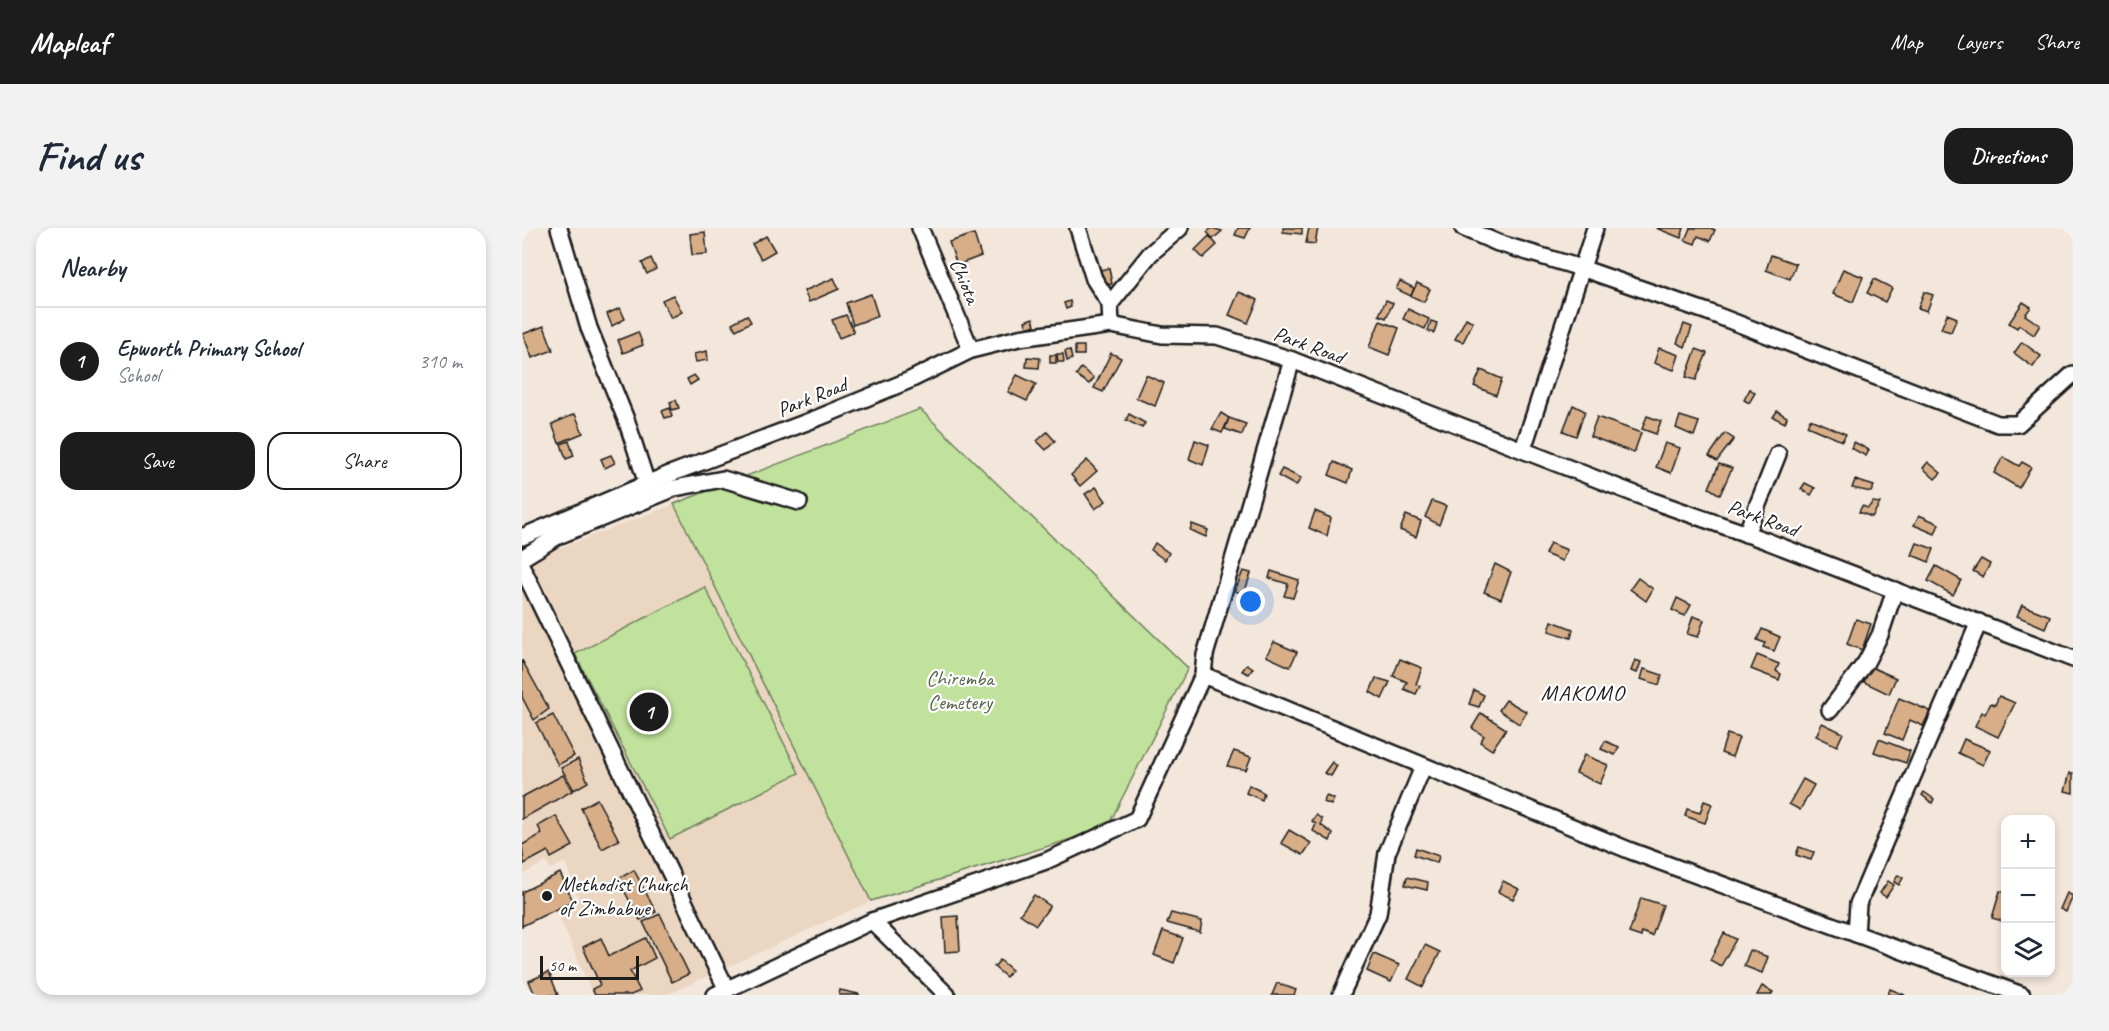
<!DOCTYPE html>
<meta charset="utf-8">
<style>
:root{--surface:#fff;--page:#f2f2f3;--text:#1f2937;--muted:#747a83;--line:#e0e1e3;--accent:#1c1c1c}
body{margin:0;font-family:Caveat,sans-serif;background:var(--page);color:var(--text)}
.controls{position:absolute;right:18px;bottom:18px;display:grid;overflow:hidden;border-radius:12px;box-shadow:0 3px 9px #0003}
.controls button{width:54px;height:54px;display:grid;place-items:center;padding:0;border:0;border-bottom:2px solid var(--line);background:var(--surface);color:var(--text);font:30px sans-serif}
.scale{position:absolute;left:18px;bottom:15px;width:99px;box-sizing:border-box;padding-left:6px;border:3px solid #1c1c1c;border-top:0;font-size:16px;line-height:21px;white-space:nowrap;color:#1c1c1c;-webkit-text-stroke:4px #fff;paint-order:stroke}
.you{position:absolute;left:729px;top:374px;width:21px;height:21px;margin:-15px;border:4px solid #fff;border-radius:50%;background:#1a73e8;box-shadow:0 0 0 9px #1a73e833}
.badge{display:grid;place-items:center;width:39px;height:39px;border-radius:50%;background:var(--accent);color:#fff;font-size:20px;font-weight:700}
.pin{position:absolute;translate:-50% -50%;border:3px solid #fff;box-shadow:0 2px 6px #0006}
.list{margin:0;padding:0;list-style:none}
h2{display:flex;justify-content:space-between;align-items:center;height:78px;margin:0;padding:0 24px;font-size:26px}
h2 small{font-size:20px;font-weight:400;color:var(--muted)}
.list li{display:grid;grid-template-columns:39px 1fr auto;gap:18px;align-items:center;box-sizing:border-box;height:108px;padding:0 24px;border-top:2px solid var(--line)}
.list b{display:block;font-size:22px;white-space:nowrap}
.list p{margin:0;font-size:20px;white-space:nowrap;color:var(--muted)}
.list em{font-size:20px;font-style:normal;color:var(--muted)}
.actions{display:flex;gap:12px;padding:18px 24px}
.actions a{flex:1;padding:14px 0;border:2px solid var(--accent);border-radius:18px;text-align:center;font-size:21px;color:var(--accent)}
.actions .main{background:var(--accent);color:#fff}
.icon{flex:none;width:33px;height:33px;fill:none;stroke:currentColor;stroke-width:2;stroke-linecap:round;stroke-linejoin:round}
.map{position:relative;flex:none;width:1551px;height:767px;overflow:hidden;border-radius:18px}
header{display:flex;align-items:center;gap:36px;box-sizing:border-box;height:84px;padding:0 30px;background:var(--accent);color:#fff}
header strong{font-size:28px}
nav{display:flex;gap:33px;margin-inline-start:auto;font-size:21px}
.intro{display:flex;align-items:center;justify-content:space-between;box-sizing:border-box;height:144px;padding:0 36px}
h1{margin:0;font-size:42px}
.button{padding:15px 27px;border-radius:18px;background:var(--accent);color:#fff;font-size:21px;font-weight:700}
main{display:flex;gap:36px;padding:0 36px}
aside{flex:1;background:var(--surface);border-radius:18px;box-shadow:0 3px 9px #0003}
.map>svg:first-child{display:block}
.built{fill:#ebd6c2}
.green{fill:#c0e29c;stroke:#6e7f5c;stroke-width:1.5}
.building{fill:#d7ae88;stroke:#1c1c1c;stroke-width:1.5}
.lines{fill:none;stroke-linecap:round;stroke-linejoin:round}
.minor-casing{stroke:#1c1c1c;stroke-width:20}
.minor{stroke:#fff;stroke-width:15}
.poi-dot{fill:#1c1c1c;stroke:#fff;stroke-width:2}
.labels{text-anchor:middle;stroke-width:4.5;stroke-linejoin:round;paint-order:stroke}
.street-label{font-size:21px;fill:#1c1c1c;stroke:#fff}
.park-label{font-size:21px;fill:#556149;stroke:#fff}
.poi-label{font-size:21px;fill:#1c1c1c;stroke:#fff;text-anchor:start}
.neighbourhood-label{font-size:22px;letter-spacing:1.5px;fill:#1c1c1c;stroke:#fff}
</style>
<header>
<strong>Mapleaf</strong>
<nav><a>Map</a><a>Layers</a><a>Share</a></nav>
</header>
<div class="intro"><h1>Find us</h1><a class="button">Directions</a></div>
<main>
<aside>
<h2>Nearby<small></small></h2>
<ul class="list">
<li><span class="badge">1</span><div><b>Epworth Primary School</b><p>School</p></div><em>310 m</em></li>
</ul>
<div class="actions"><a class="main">Save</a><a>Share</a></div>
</aside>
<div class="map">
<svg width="1551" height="767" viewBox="0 0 1551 767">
<rect width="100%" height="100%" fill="#f3e7db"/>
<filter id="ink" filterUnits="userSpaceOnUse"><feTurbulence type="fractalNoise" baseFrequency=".0167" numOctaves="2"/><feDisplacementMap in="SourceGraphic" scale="12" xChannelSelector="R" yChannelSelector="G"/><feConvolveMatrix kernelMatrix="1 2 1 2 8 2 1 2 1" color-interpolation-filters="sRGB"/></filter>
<g filter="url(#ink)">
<path class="built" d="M152,276L349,673L145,767H71L36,686L57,671L43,634L29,641L24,634L0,647V335Z"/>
<g class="green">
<path d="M398,181L666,440L585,600L349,673L152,276Z"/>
<path d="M183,359L277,545L148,611L53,426Z"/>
</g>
<g class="building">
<path d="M690,0L700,3L691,11L685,4Z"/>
<path d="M716,0H728L723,10L713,7Z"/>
<path d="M761,0H780V6L761,4Z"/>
<path d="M787,0H796L793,16L784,15Z"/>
<path d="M1134,0H1162L1159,10Z"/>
<path d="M1168,0H1188L1193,2L1188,13L1176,8L1173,16L1163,12Z"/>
<path d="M183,4L185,26L170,27L168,6Z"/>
<path d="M452,6L459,28L435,37L427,14Z"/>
<path d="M244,8L253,23L239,31L230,16Z"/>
<path d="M687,8L695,17L681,30L673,22Z"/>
<path d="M1249,27L1274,36L1268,51L1244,42Z"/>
<path d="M129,30L134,41L125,46L120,35Z"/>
<path d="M587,40L590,56L581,58L578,42Z"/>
<path d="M1321,41L1341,49L1331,74L1311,66Z"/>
<path d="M312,50L317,61L287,74L282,63Z"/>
<path d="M1352,51L1370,60L1363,74L1345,65Z"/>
<path d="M878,53L892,60L889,68L874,61Z"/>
<path d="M895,55L908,61L902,74L889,68Z"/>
<path d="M717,64L736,72L726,95L707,87Z"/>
<path d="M1402,64L1411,67L1405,83L1396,80Z"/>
<path d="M349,66L356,88L331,97L324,75Z"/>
<path d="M151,67L160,84L149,90L140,72Z"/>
<path d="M864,72L871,75L864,90L857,87Z"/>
<path d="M548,73L549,79L544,81L542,75Z"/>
<path d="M1501,74L1509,79L1503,87L1518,97L1512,107L1497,97L1495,100L1487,95Z"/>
<path d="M98,80L103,91L90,98L85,86Z"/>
<path d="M886,81L907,91L903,101L881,91Z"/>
<path d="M1425,86L1435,90L1429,104L1419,101Z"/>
<path d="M225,87L229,94L214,102L210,95Z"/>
<path d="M324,87L332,104L317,110L310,92Z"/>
<path d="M511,90L513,97L505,100L503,93Z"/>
<path d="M944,90L951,94L941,114L933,111Z"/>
<path d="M858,93L877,100L867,127L847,119Z"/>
<path d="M909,93L915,95L912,105L906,103Z"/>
<path d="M1162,96L1170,99L1163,119L1155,115Z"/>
<path d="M22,98L31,122L10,130L1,106Z"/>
<path d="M116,104L121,117L101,125L96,112Z"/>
<path d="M1500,114L1519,128L1511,139L1492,125Z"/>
<rect x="553" y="118" width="9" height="9"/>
<path d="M1137,120L1157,127L1152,142L1132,135Z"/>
<path d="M1174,121L1185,125L1174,152L1164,149Z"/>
<path d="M548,122L550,131L545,133L543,123Z"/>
<path d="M185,123L186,132L174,134L172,126Z"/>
<path d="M589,125L599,130L581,164L572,160Z"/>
<path d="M535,126H541L542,134H536Z"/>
<rect x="528" y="127" width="6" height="8"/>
<path d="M505,129L518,130L517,140L504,139Z"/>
<path d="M559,140L572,150L567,156L554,147Z"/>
<path d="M959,142L980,151L974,167L952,158Z"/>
<path d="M172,147L176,152L168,157L165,151Z"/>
<path d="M495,147L514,156L505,173L486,164Z"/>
<path d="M624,147L642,155L633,178L614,170Z"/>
<path d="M1228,161L1233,165L1227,175L1222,172Z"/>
<path d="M154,172L157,180L150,182L148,174Z"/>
<path d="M1051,177L1063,183L1054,208L1041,203Z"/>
<path d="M148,180L150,188L143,190L140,183Z"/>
<path d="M1255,183L1265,189L1263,195L1251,189Z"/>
<path d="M699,185L707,190L700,205L690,201Z"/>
<path d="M53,186L61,205L37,215L30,196Z"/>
<path d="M607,186L623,195L620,200L604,192Z"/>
<path d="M1125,188L1139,193L1134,206L1120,201Z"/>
<path d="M1158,188L1177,194L1172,208L1154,200Z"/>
<path d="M1075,189L1119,205L1112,225L1068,208Z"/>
<path d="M707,190L724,196L720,207L703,201Z"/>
<path d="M1288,191L1324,206L1320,213L1285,198Z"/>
<path d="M525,204L533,213L524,222L515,213Z"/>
<path d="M1203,205L1212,211L1195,233L1187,228Z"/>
<path d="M673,212L687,217L681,237L667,231Z"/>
<path d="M47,213L52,228L44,231L39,216Z"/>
<path d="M1332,214L1347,222L1344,228L1329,220Z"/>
<path d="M1143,215L1158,220L1149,245L1134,239Z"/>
<path d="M89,227L93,235L83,240L79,231Z"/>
<path d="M1481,229L1497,238L1500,234L1509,239L1497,260L1472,245Z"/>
<path d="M565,232L575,243L558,258L549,247Z"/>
<path d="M812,234L830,242L826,255L807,247Z"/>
<path d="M1406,234L1419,245L1413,251L1401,240Z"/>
<path d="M1197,236L1210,240L1198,267L1187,260Z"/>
<path d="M760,241L779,250L774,258L756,248Z"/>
<path d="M1333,252L1352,258L1349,264L1330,260Z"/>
<path d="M1283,255L1293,260L1289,267L1279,261Z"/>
<path d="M574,259L584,273L573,281L563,266Z"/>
<path d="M910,273L924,278L917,297L903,289Z"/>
<path d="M1351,274L1358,275L1350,289L1337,284L1340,278L1346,280Z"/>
<path d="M793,283L809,290L805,308L787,300Z"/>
<path d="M884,287L899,293L894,309L878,302Z"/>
<path d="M1397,287L1417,296L1413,306L1392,297Z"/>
<path d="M670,296L686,302L684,309L668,302Z"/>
<path d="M633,315L647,325L643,332L629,322Z"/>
<path d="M1028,315L1045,322L1040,333L1023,326Z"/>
<path d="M1395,315L1412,321L1407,334L1390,327Z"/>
<path d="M1459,331L1468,336L1461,349L1451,343Z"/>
<path d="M973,336L989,344L979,371L962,364Z"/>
<path d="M1414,338L1439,352L1431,367L1406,353Z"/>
<path d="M721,343L729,345L722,366L713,363Z"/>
<path d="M749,343L777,352L771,370L762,368L766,356L747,350Z"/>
<path d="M1116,350L1131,361L1124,373L1108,361Z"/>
<path d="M1155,370L1169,377L1163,388L1150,382Z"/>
<path d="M1500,377L1528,388L1523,400L1495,388Z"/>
<path d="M1171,388L1182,392L1176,409L1165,406Z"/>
<path d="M1334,391L1349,396L1340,422L1325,416Z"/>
<path d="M1030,393L1051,401L1049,410L1027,403Z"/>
<path d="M1240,401L1258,409L1252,423L1241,419L1243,415L1235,412Z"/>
<path d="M752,414L775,424L768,439L744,428Z"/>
<path d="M1235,427L1257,436L1254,443L1259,446L1257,452L1229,441Z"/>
<path d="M878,431L900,440L894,456L898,458L894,466L882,461L885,454L871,448Z"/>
<path d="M0,432L27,481L12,492L0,469Z"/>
<path d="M1113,432L1119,434L1115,445L1109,443Z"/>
<path d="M725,436L731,440L727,446L720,443Z"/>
<path d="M1349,439L1374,450L1367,466L1342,454Z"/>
<path d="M1122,441L1140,447L1137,457L1119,451Z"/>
<path d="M854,450L868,454L860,471L848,464Z"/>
<path d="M952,462L962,467L957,479L947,476Z"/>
<path d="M1477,468L1493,475L1476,509L1453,498L1460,484L1463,486L1469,475L1473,477Z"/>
<path d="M1377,470L1408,483L1401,498L1388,492L1380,512L1363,505Z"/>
<path d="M984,472L1005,484L997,496L977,482Z"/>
<path d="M959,485L984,501L970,522L958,514L962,508L950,500Z"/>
<path d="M31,487L52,528L36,537L14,495Z"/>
<path d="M1300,495L1321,505L1315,518L1294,508Z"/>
<path d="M1205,506L1217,510L1210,529L1199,525Z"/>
<path d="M1357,511L1388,523L1384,535L1352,524Z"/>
<path d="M1442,511L1468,522L1461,537L1436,525Z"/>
<path d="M1083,513L1097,519L1093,527L1079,521Z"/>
<path d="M712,523L729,529L724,542L705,538Z"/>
<path d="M1062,527L1086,537L1078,556L1054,545Z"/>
<path d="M56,531L66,554L52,562L39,540Z"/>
<path d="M810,534L815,538L809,548L802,545Z"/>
<path d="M1548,545H1551V565L1543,563Z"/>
<path d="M41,547L50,563L0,591V569Z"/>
<path d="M1281,551L1292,557L1278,582L1267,576Z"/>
<path d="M727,557L742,565L740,572L724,565Z"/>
<path d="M1402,564L1412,571L1410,575L1400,567Z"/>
<path d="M804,568L812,571L809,577L802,574Z"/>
<path d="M75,571L97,612L80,621L59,580Z"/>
<path d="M1182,573L1190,576L1183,595L1163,588L1165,581L1178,585Z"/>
<path d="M794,587L800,591L799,597L811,606L808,613L791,603L794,596L790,593Z"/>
<path d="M34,588L51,618L29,630L26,623L2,636L0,617L20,606L16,598Z"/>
<path d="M767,602L789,615L781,627L759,615Z"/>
<path d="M1277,619L1292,624L1289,632L1274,627Z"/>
<path d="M894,620L917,628L915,635L892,627Z"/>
<path d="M112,642L134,684L118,692L96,651Z"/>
<path d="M38,645L51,673L0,698V664Z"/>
<path d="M1376,647L1381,650L1377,657L1372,654Z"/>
<path d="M885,649L906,654L905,662L883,657Z"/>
<path d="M981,653L997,661L991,671L976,664Z"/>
<path d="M1366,653L1372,657L1364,669L1358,665Z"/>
<path d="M1478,663L1484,665V694L1470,690Z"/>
<path d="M1545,665L1551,668L1544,684L1538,681Z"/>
<path d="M512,667L528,678L514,697L498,686Z"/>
<path d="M1119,670L1141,677L1130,708L1120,704L1119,709L1107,705Z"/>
<path d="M649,685L680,693L678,704L645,695Z"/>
<path d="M138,686L167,746L150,754L121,694Z"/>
<path d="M436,688L438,723L423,724L421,689Z"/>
<path d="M641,703L661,710L652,735L632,727Z"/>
<path d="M1202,705L1214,711L1199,738L1188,732Z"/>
<path d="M79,710L87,728L124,710L133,730L108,743L118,763L109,767H73L70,761L78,757L61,719Z"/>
<path d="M903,717L918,724L901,759L886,751Z"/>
<path d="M1228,722L1246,729L1240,745L1222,738Z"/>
<path d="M852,726L877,737L869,754L845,743Z"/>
<path d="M478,732L490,742L484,749L472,739Z"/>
<path d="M27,744L36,767H13L7,753Z"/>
<path d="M755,755L774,762L772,767H750Z"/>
<path d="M1240,758L1251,764L1249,767H1235Z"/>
<path d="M1368,761L1383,767H1366Z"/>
<path d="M318,762L337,766V767H317Z"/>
</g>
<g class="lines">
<defs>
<g id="minor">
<path d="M37,0L67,100L105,194L125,256"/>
<path d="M398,0L449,122"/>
<path d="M556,0L572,51L588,76L589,97"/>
<path d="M941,0L976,15L1059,40L1186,84L1476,196H1496L1551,146"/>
<path d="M588,76L628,26L658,0"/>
<path d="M1001,221L1073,0"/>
<path d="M1224,306L1256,226"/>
<path d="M0,309L148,246L298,189L388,152L449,122L497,110L589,97L640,107L695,108L770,132L1131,273L1242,312L1551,431"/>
<path d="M0,330L36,308L153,260L201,251L277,274"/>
<path d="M0,339L205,762"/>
<path d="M681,447L1109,623L1500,767"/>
<path d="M1308,482L1344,434L1358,407L1373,362"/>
<path d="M350,693L425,767"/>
<path d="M1334,706L1336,676L1457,394"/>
<path d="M193,767L350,693L524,633L615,591L681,447L683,427L770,132"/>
<path d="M819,767L856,686L865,625L901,539"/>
</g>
</defs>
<use href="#minor" class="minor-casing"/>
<use href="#minor" class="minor"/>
</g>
</g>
<circle class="poi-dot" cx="25" cy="668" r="6"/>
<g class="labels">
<g class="street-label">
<text transform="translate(443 53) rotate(67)" y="7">Chiota</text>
<text transform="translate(787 117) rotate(20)" y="7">Park Road</text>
<text transform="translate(290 169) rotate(-22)" y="7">Park Road</text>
<text transform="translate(1241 290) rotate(20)" y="7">Park Road</text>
</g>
<g class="park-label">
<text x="438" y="457">Chiremba<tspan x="438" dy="24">Cemetery</tspan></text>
</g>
<g class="poi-label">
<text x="37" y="663">Methodist Church<tspan x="37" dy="24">of Zimbabwe</tspan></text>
</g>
<g class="neighbourhood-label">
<text x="1061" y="472">MAKOMO</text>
</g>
</g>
</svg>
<div class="controls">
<button>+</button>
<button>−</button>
<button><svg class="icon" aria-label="layers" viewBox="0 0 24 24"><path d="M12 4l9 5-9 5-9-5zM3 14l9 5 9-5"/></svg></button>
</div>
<div class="scale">50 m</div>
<div class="you"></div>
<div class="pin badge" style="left:127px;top:484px">1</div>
</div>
</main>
